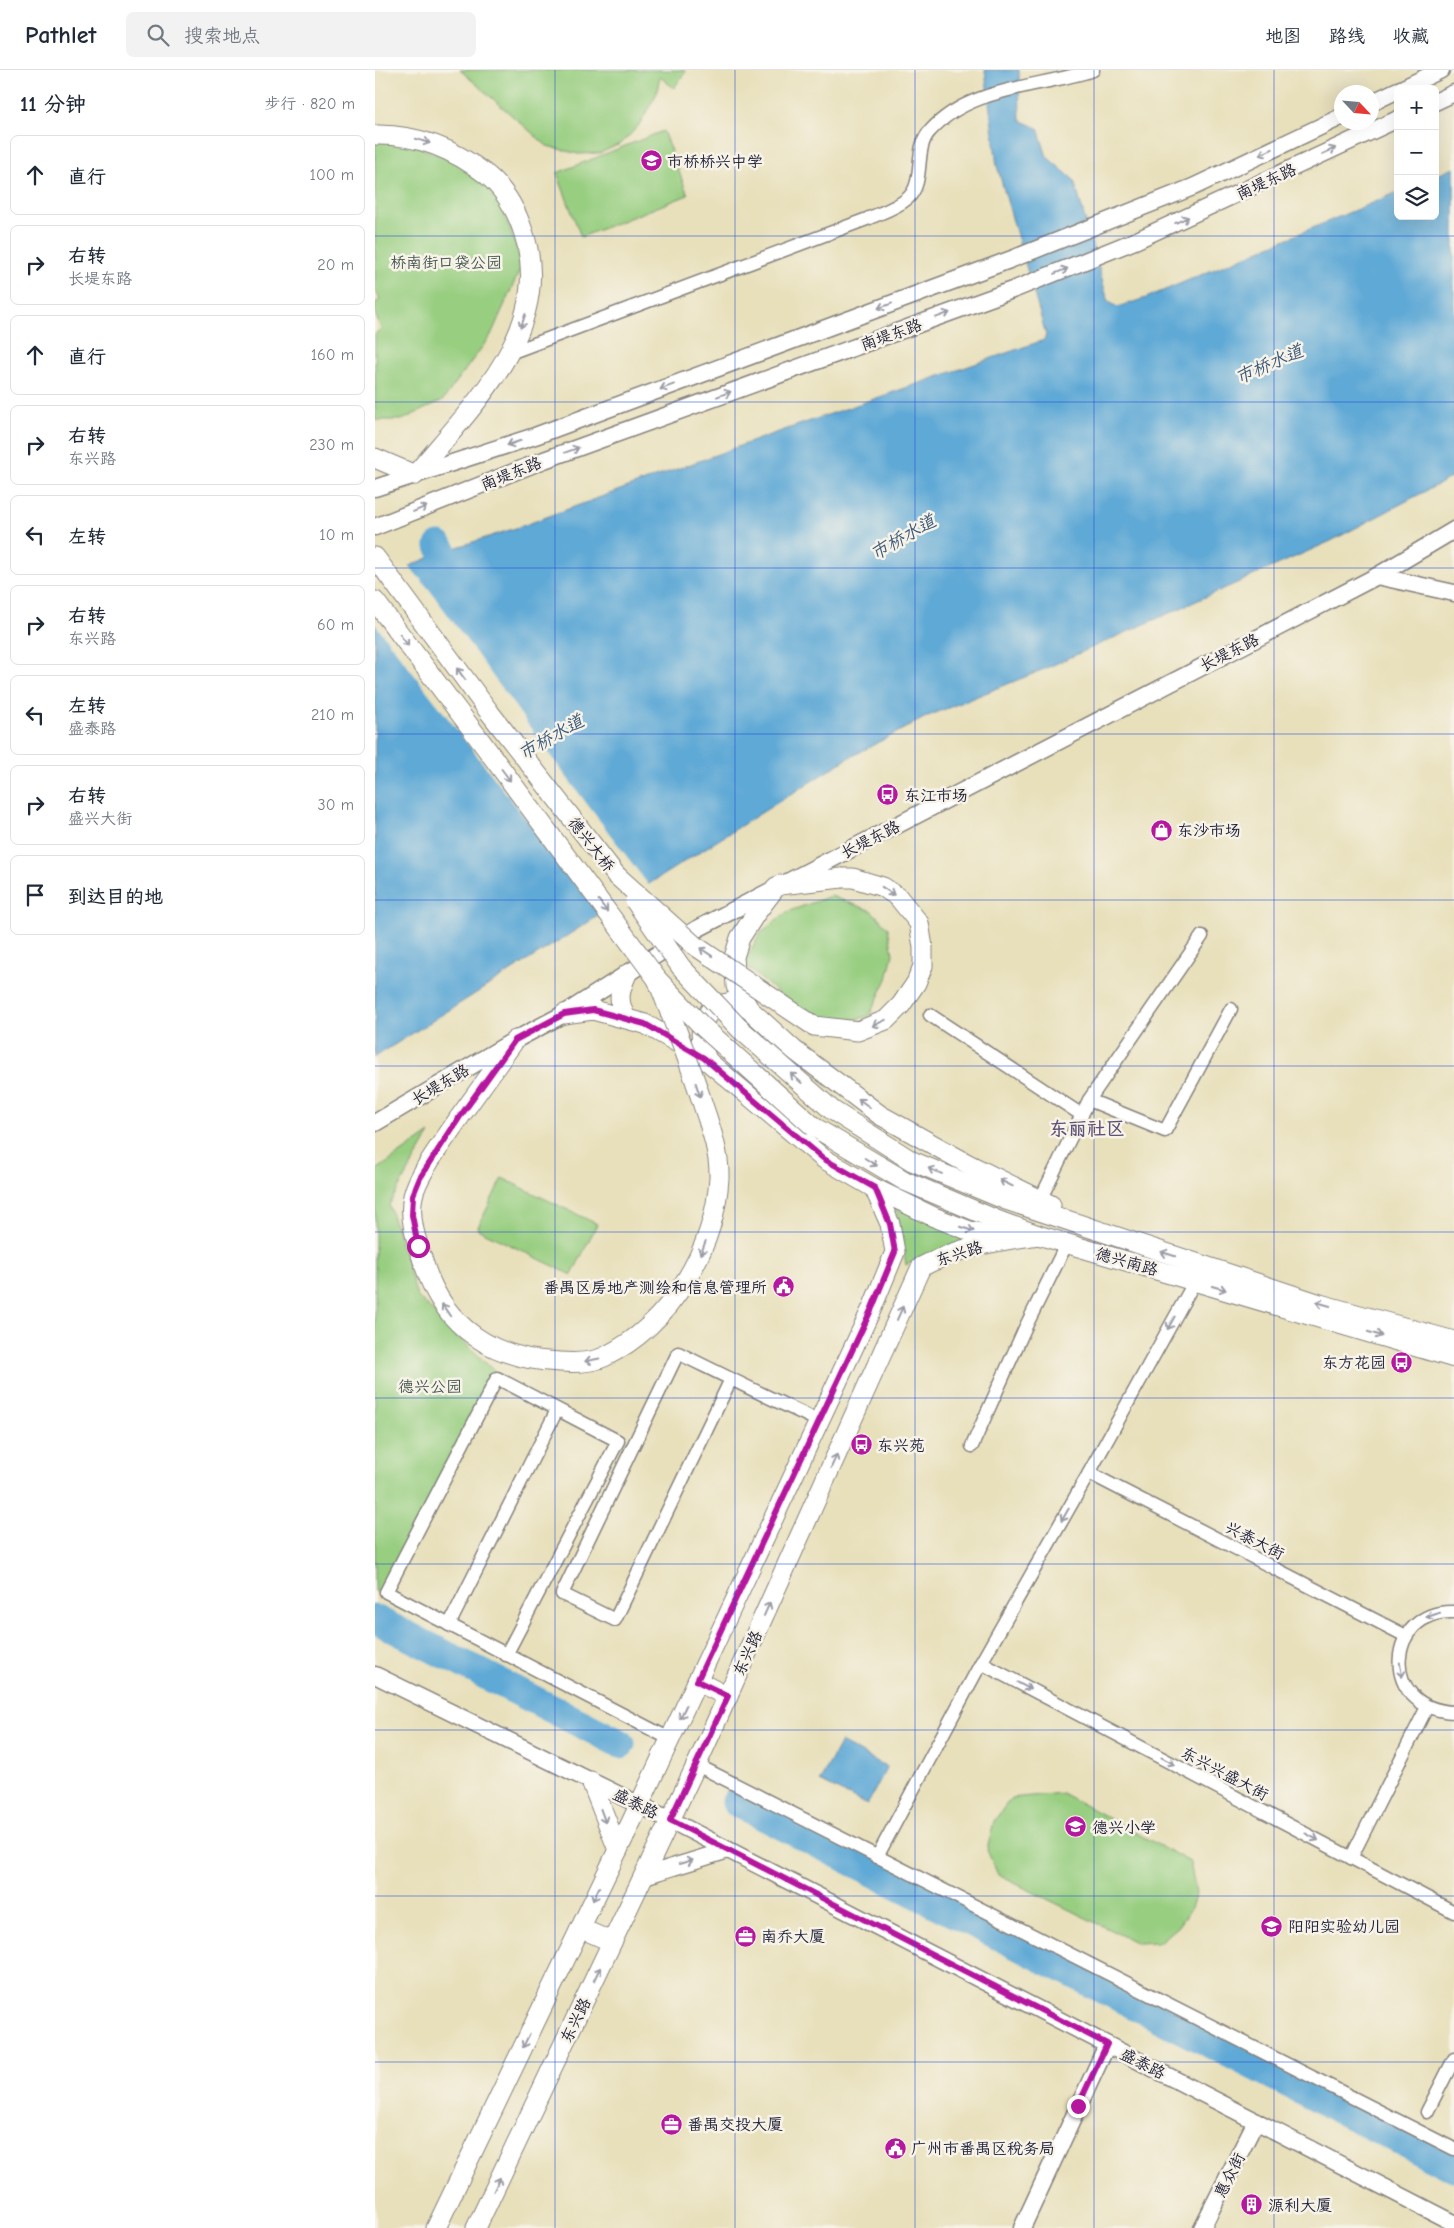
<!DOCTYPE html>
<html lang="zh">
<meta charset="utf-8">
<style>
:root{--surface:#fff;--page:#f2f2f3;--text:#1f2937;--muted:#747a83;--line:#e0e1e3}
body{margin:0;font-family:"Comic Neue","LXGW WenKai TC",sans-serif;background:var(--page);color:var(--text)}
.controls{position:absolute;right:15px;top:15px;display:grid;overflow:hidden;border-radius:8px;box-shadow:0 5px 20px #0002}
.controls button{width:45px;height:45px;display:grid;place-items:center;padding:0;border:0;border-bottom:1px solid var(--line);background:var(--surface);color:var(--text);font:25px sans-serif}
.compass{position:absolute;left:959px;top:15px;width:45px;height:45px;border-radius:50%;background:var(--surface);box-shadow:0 5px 20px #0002;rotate:116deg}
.stop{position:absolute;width:15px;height:15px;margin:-11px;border:4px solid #b5179e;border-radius:50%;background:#fff}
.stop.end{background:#b5179e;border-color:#fff;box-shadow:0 1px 5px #0008}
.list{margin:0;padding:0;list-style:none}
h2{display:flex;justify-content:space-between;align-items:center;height:65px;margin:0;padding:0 20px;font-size:21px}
h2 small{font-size:16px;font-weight:400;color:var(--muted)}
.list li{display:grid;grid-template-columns:32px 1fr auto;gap:15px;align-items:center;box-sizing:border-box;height:80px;margin:0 10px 10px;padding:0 10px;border:1px solid var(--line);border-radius:8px}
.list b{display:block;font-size:19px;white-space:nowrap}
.list p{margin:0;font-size:16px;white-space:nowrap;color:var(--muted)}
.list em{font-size:16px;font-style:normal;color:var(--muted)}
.icon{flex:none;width:28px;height:28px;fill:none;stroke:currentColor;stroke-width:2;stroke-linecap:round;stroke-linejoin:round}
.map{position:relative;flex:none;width:1079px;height:2158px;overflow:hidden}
header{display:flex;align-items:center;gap:30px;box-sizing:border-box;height:70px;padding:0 25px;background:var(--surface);border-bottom:1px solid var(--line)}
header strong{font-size:24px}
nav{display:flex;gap:28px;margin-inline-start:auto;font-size:18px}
.search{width:350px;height:45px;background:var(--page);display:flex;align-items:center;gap:12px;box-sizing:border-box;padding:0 18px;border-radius:8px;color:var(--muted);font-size:19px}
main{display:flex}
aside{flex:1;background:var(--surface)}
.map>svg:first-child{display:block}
.green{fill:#97ce80;stroke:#5c785e}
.water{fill:#5ea9d6;stroke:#406688}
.pier{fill:#e8e0bb}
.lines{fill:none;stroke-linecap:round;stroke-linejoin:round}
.river{stroke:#5ea9d6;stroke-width:29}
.minor-casing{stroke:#85817b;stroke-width:15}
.tertiary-casing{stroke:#85817b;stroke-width:19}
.secondary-casing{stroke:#85817b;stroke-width:21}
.minor{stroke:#fff;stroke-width:12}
.tertiary{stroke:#fff;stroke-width:16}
.secondary{stroke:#fff;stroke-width:19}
.secondary-bridge-casing{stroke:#85817b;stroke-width:21;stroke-linecap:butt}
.secondary-bridge{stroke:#fff;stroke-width:19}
.oneway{stroke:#9c9ca7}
.route{stroke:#b5179e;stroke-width:6}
.grid{fill:none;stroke:#1d4ed8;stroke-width:1;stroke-opacity:0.55}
.labels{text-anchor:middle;stroke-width:5;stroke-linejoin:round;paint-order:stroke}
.poi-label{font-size:16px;fill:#22223b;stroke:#f7f3e8;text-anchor:start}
.street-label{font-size:16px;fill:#22223b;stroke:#f7f3e8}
.park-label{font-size:16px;fill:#455650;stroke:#f7f3e8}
.water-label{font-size:18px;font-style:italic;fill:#3a5879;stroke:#f7f3e8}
.quarter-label{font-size:19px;font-weight:bold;fill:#605176;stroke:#f7f3e8}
</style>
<header>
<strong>Pathlet</strong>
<div class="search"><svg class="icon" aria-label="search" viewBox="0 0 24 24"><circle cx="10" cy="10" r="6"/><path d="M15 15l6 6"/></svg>搜索地点</div>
<nav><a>地图</a><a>路线</a><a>收藏</a></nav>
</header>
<main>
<aside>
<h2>11 分钟<small>步行 · 820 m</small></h2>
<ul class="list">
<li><svg class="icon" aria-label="ahead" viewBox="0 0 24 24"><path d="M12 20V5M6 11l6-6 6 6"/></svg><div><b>直行</b></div><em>100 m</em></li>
<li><svg class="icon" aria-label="right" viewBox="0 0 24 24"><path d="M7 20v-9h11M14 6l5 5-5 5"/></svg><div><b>右转</b><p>长堤东路</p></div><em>20 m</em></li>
<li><svg class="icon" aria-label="ahead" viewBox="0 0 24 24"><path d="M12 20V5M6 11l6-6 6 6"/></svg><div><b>直行</b></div><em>160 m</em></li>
<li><svg class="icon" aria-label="right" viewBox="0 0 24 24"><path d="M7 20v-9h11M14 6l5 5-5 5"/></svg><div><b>右转</b><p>东兴路</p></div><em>230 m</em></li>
<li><svg class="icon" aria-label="left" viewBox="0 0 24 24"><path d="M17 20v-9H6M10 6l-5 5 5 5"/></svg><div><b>左转</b></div><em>10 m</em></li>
<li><svg class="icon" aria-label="right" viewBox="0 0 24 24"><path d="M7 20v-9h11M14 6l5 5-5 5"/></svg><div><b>右转</b><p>东兴路</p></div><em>60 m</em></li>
<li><svg class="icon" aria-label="left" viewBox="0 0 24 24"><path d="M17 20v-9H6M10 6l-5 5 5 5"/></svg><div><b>左转</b><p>盛泰路</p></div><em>210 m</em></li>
<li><svg class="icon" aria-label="right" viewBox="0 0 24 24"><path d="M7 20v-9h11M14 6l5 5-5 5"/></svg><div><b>右转</b><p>盛兴大街</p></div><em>30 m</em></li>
<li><svg class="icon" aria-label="arrive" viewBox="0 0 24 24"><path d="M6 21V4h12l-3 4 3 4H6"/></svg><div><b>到达目的地</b></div></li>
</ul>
</aside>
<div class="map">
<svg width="1079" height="2158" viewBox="0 0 1079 2158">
<rect width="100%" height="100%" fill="#f7f3e8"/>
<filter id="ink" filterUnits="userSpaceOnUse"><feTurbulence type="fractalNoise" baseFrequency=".02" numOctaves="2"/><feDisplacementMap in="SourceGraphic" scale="10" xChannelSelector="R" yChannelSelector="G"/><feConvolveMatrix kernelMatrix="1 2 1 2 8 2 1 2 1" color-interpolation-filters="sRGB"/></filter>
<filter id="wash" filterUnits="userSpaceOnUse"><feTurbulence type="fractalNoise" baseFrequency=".0096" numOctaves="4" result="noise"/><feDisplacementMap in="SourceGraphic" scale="20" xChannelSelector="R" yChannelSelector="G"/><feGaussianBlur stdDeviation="1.12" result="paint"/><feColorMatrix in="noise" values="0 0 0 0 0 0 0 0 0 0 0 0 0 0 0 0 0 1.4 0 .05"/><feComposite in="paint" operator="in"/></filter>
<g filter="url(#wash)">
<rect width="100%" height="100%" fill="#e8e0bb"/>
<g class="green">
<path d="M85,0H309L311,1L299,18L285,7L281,25L264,55L247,73L225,83L203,84L172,76Z"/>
<path d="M288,61L313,125L206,167L182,103Z"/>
<path d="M0,71L34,73L98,99L125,131L147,195L116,265L68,330L27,350H0V264L6,259L0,243V233L5,230L0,219Z"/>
<path d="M456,826L497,841L513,858L518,884L512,909L494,946C485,948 464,955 456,953C431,948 388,911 369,894L385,864L412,842Z"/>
<path d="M55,1063L14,1135L42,1226L123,1305L4,1523L0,1521V1101Z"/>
<path d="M127,1108L222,1154L197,1205L102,1159Z"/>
<path d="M521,1135L601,1168L563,1180L531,1195Z"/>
<path d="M687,1723L815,1792L821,1824L815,1840L802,1857L784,1872L762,1873L623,1805L612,1780L619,1751L636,1728Z"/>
</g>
<g class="water">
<path d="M610,0H644L645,50L663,58L672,87L699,110L733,231L742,237L771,228L1023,122V146H1060V106L1079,98V406L956,471L660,603L553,646L470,690L0,987V511L67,482L147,456L392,366L669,270L671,265L622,96Z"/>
<path d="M466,1672L512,1697L492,1735L445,1711Z"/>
</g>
<path class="pier" d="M33,495L54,519L187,701L275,817L227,847L0,554V508Z"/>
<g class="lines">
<g class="river">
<path d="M64,476L89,516"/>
<path d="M0,1549L246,1674"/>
<path d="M361,1732L1079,2098"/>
</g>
</g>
</g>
<g filter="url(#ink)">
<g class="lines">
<defs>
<g id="minor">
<path d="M135,283L492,149C505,143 522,138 533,128C551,111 538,79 555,61C595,16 664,18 718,0"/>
<path d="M555,945L707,1045"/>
<path d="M714,1030L790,1061L856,939"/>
<path d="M665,1130L714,1030L827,866"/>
<path d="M356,1309L240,1550L187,1524L303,1283C350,1306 396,1329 444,1351"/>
<path d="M597,1376L650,1258L692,1173"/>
<path d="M714,1403L1031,1566"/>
<path d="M1079,1542C1011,1539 1002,1639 1079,1642"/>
<path d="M74,1555L182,1340"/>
<path d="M131,1585L243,1371L122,1308L11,1522L295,1669"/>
<path d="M606,1593L1079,1842"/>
<path d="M322,1695L1079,2079"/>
<path d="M502,1787L606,1593L714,1403L820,1211"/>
<path d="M976,1788L1052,1637"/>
<path d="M1052,2042L1079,1989"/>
</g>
<g id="tertiary">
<path d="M1026,19L1066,0"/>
<path d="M1060,32L1079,23"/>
<path d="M996,33L1023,20"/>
<path d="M0,418L160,366L637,189L818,117L966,47"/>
<path d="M0,457L169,390L640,219L762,170L1023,49"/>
<path d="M1002,506L1079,523"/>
<path d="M0,1053L140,970L189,944L322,859L1002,506L1079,460"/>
<path d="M0,1605L295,1750L1079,2153"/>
<path d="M269,1806L353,1780"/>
<path d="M647,2158L732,1975"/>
<path d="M827,2158L881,2051"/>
</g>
<g id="secondary">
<path d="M0,65C42,64 79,79 112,105C129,119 141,140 148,161C182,258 95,338 40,405L0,388"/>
<path d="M0,487L115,643L241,805"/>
<path d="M0,531L102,666"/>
<path d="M405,815L467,808"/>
<path d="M401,817L381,843L365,868L359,887L361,916L374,939L419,980L505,1045L593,1094L676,1135"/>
<path d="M189,944L218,940L270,954L329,988L449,1089L499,1118L559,1147L595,1161L627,1167"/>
<path d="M251,948C242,930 244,922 252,904"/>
<path d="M332,990C323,967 324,956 338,936L357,932L374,939"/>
<path d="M457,1040L537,1091L631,1130L945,1234L1079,1271"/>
<path d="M84,1048L140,970"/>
<path d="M439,1057L530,1111L624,1151L663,1165L1079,1288"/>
<path d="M322,1611L353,1627"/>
<path d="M216,1711L243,1780"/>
<path d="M205,1858L237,1872"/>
<path d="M61,2158L253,1759L497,1238L520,1182L515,1154L499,1118"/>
<path d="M101,2158L327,1683L546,1197C583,1177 622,1171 663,1165"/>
</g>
</defs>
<use href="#minor" class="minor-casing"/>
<use href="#tertiary" class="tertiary-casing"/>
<use href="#secondary" class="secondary-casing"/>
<use href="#minor" class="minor"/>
<use href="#tertiary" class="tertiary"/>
<use href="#secondary" class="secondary"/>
<defs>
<g id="secondary-bridge">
<path d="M102,666L282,909L327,956L439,1057"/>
<path d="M241,805L319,875L439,956L483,961L511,950L526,935L541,913L548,896V877L544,853L523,827L508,817L478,808H467"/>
<path d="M260,831L306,897L364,958L457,1040"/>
<path d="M84,1048C71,1068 43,1103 38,1126C33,1147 42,1173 49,1194C69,1258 119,1290 185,1292C199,1293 216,1293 229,1287C295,1255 340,1179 344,1108C345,1083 335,1056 327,1032C314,990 298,950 282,909"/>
</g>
</defs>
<use href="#secondary-bridge" class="secondary-bridge-casing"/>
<use href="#secondary-bridge" class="secondary-bridge"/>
</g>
<defs><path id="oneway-shaft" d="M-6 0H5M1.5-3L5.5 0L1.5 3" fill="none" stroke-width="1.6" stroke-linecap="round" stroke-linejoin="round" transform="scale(1.25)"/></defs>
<g class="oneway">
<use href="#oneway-shaft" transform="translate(48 71) rotate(18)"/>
<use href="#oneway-shaft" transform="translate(954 81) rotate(-25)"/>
<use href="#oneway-shaft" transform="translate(891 82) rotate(155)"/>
<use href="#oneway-shaft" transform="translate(807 150) rotate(-24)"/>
<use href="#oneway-shaft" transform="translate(686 201) rotate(-22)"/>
<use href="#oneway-shaft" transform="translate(510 236) rotate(160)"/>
<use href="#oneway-shaft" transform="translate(568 245) rotate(-20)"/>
<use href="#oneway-shaft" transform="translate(148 251) rotate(109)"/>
<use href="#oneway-shaft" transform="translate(292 317) rotate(160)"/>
<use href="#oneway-shaft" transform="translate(349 324) rotate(-20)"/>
<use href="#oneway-shaft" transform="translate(139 373) rotate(161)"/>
<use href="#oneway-shaft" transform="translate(197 380) rotate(-20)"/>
<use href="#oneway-shaft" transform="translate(45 439) rotate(-22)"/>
<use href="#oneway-shaft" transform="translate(29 570) rotate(53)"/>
<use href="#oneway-shaft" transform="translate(86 604) rotate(-126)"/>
<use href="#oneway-shaft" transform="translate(131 705) rotate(53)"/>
<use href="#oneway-shaft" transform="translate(513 821) rotate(33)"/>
<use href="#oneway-shaft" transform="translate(228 836) rotate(53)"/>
<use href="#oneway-shaft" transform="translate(331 882) rotate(-146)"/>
<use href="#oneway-shaft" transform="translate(504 953) rotate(155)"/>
<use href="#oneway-shaft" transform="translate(421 1008) rotate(-139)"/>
<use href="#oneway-shaft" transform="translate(323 1020) rotate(72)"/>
<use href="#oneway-shaft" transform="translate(489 1033) rotate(-143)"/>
<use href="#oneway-shaft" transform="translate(496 1092) rotate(32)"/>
<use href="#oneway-shaft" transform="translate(560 1101) rotate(-157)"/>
<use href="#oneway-shaft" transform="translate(631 1113) rotate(-154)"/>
<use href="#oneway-shaft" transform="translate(592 1159) rotate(18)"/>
<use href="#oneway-shaft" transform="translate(328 1178) rotate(111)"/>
<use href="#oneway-shaft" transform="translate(793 1184) rotate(-162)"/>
<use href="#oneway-shaft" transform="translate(844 1218) rotate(16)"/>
<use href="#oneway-shaft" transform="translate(948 1234) rotate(-164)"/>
<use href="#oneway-shaft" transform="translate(71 1240) rotate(-124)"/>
<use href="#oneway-shaft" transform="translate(525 1243) rotate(-66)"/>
<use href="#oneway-shaft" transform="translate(796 1253) rotate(119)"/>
<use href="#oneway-shaft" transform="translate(1000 1264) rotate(17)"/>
<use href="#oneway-shaft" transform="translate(217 1290) rotate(168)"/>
<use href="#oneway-shaft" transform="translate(459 1391) rotate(-66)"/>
<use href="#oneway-shaft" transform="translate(690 1445) rotate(120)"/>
<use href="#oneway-shaft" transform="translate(392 1539) rotate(-66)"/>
<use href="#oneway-shaft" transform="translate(1058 1545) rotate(162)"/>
<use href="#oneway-shaft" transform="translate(1026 1600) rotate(81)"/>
<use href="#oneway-shaft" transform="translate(649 1616) rotate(28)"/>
<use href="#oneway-shaft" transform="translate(308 1642) rotate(115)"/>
<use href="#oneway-shaft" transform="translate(793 1691) rotate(28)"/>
<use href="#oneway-shaft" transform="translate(228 1746) rotate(70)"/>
<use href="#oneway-shaft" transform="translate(937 1767) rotate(28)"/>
<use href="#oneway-shaft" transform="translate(311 1792) rotate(-16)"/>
<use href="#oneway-shaft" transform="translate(221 1824) rotate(116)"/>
<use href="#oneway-shaft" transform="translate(222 1904) rotate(-64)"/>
<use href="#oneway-shaft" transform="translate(151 1971) rotate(116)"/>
<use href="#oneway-shaft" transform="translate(122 2114) rotate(-65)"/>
</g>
</g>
<g class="lines" filter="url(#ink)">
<path class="route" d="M43,1176L37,1145L38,1125L45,1108L84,1048L140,970L189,944L218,940L270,954L329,988L449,1089L500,1118L515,1154L520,1182L497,1238L322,1611L353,1626L295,1750L732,1974L703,2036"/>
</g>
<path class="grid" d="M180,0V2158M360,0V2158M540,0V2158M719,0V2158M899,0V2158M0,166H1079M0,332H1079M0,498H1079M0,664H1079M0,830H1079M0,996H1079M0,1162H1079M0,1328H1079M0,1494H1079M0,1660H1079M0,1826H1079M0,1992H1079"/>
<defs>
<symbol id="school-disc" viewBox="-11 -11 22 22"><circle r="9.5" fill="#b5179e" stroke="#f7f3e8"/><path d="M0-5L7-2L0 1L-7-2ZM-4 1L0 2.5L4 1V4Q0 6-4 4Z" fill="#fff"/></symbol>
<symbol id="bus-disc" viewBox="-11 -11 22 22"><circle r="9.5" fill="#b5179e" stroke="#f7f3e8"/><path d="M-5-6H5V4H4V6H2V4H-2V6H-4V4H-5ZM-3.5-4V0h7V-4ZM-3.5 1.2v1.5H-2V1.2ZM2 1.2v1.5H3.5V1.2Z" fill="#fff"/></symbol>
<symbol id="shop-disc" viewBox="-11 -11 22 22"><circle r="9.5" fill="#b5179e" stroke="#f7f3e8"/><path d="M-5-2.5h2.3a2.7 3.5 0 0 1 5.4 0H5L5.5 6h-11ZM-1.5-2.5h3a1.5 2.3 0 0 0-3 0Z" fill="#fff"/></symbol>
<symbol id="civic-disc" viewBox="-11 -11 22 22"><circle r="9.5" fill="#b5179e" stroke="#f7f3e8"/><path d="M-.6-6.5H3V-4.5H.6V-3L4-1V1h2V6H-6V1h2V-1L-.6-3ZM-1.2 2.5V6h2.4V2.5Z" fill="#fff"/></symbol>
<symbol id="office-disc" viewBox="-11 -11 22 22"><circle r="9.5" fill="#b5179e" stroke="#f7f3e8"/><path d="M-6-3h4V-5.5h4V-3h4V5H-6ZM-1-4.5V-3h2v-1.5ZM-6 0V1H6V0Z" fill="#fff"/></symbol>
<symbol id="building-disc" viewBox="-11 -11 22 22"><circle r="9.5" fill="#b5179e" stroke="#f7f3e8"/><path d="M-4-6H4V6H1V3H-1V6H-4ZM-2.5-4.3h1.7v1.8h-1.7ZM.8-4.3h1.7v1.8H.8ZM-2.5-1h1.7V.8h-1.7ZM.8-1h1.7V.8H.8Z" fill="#fff"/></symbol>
</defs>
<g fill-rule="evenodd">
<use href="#school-disc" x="264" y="78" width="25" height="25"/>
<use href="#bus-disc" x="500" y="712" width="25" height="25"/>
<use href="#shop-disc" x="774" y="748" width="25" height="25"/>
<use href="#civic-disc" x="396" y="1204" width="25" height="25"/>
<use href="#bus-disc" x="1014" y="1280" width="25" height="25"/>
<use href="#bus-disc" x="474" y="1362" width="25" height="25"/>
<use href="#school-disc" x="688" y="1744" width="25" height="25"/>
<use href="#school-disc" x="884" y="1844" width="25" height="25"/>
<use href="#office-disc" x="358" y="1854" width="25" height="25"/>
<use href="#office-disc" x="284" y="2042" width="25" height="25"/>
<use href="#civic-disc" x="508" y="2066" width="25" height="25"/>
<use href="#building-disc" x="864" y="2122" width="25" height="25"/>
</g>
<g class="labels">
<g class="poi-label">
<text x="292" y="97">市桥桥兴中学</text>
<text x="529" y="731">东江市场</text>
<text x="802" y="766">东沙市场</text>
<text x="392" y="1223" text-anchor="end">番禺区房地产测绘和信息管理所</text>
<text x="1011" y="1298" text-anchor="end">东方花园</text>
<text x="502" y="1381">东兴苑</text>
<text x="717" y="1763">德兴小学</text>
<text x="913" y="1862">阳阳实验幼儿园</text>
<text x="386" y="1872">南乔大厦</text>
<text x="312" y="2060">番禺交投大厦</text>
<text x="536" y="2084">广州市番禺区税务局</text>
<text x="893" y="2141">源利大厦</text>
</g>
<g class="street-label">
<text transform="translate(891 111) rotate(-25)" y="6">南堤东路</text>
<text transform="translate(516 264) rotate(-20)" y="6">南堤东路</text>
<text transform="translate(136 403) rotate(-22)" y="6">南堤东路</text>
<text transform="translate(854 582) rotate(-27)" y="6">长堤东路</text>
<text transform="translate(495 769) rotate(-27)" y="6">长堤东路</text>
<text transform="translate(217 774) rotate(52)" y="6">德兴大桥</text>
<text transform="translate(65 1014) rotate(-31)" y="6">长堤东路</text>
<text transform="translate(584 1183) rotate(-18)" y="6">东兴路</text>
<text transform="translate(752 1191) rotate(16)" y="6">德兴南路</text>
<text transform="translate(880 1470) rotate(27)" y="6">兴泰大街</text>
<text transform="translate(372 1583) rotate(-66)" y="6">东兴路</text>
<text transform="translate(850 1703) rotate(28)" y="6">东兴兴盛大街</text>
<text transform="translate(261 1733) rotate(26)" y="6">盛泰路</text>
<text transform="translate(200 1950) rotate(-64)" y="6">东兴路</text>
<text transform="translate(768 1993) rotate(27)" y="6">盛泰路</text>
<text transform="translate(854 2105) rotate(-63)" y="6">惠众街</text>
</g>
<g class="park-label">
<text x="71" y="198">桥南街口袋公园</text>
<text x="55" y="1322">德兴公园</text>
</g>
<g class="water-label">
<text transform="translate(894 294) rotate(-24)" y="6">市桥水道</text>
<text transform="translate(528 467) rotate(-30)" y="6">市桥水道</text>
<text transform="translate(176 667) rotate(-30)" y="6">市桥水道</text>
</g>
<g class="quarter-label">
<text x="712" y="1065">东丽社区</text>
</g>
</g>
</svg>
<div class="controls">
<button>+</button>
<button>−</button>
<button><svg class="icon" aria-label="layers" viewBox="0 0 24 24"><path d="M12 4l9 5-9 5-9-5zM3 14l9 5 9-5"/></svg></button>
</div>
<svg class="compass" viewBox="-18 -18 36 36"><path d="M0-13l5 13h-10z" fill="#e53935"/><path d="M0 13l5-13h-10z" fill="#747a83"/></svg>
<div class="stop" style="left:43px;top:1176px"></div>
<div class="stop end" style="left:703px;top:2036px"></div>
</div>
</main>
